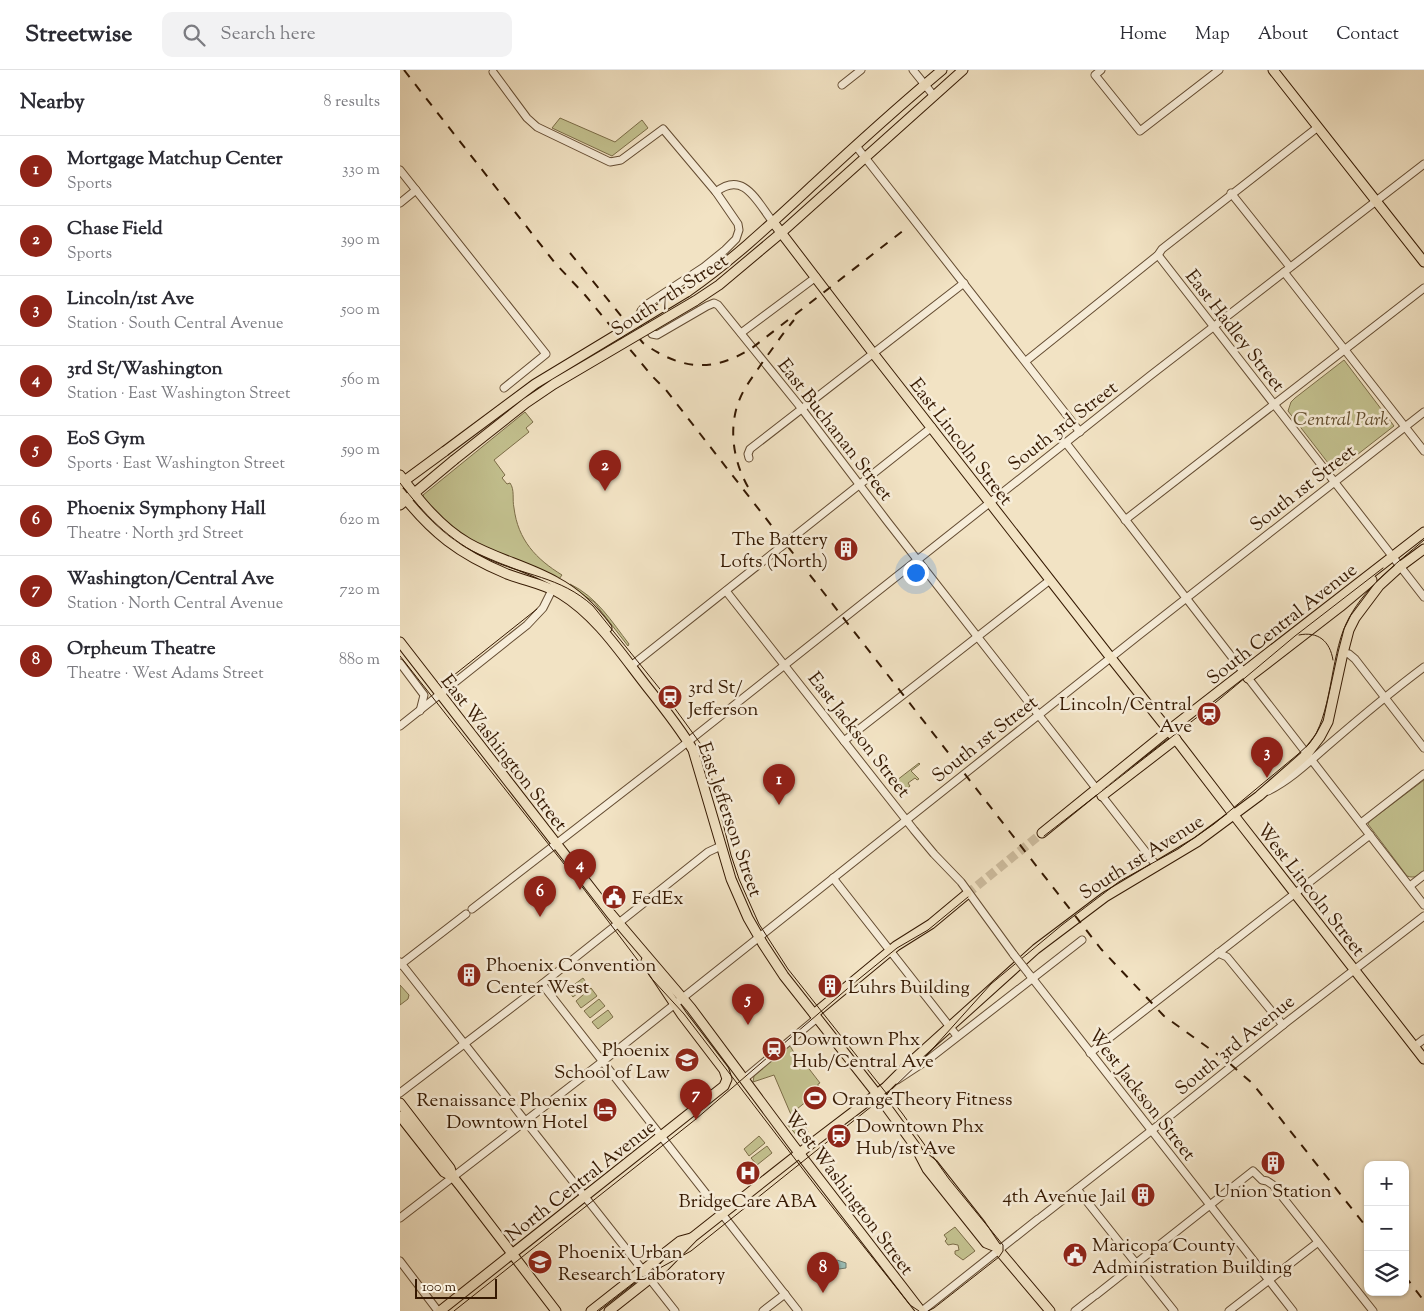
<!DOCTYPE html>
<meta charset="utf-8">
<style>
:root{--surface:#fff;--page:#f2f2f3;--text:#2b2b33;--muted:#7c7c81;--line:#e1e1e2;--accent:#8f2418}
body{margin:0;font-family:"Sorts Mill Goudy",serif;background:var(--page);color:var(--text)}
.controls{position:absolute;right:15px;bottom:15px;display:grid;overflow:hidden;border-radius:10px;box-shadow:0 1px 4px #0004}
.controls button{width:45px;height:45px;display:grid;place-items:center;padding:0;border:0;border-bottom:1px solid var(--line);background:var(--surface);color:var(--text);font:25px sans-serif}
.scale{position:absolute;left:15px;bottom:12px;width:82px;box-sizing:border-box;padding-left:5px;border:2px solid #351902;border-top:0;font-size:14px;line-height:18px;white-space:nowrap;color:#351902;-webkit-text-stroke:4px #f7edd9;paint-order:stroke}
.you{position:absolute;left:515px;top:502px;width:18px;height:18px;margin:-12px;border:4px solid #fff;border-radius:50%;background:#1a73e8;box-shadow:0 0 0 8px #1a73e833}
.badge{display:grid;place-items:center;width:32px;height:32px;border-radius:50%;background:var(--accent);color:#fff;font-size:16px;font-weight:700}
.pin{position:absolute;translate:-50% -41px;filter:drop-shadow(0 1px 2px #0008)}
.pin::after{content:'';position:absolute;top:26px;width:18px;height:15px;background:inherit;clip-path:polygon(0 0,100% 0,50% 100%)}
.list{margin:0;padding:0;list-style:none}
h2{display:flex;justify-content:space-between;align-items:center;height:65px;margin:0;padding:0 20px;font-size:21px}
h2 small{font-size:16px;font-weight:400;color:var(--muted)}
.list li{display:grid;grid-template-columns:32px 1fr auto;gap:15px;align-items:center;box-sizing:border-box;height:70px;padding:0 20px;border-top:1px solid var(--line)}
.list b{display:block;font-size:19px;white-space:nowrap}
.list p{margin:0;font-size:16px;white-space:nowrap;color:var(--muted)}
.list em{font-size:16px;font-style:normal;color:var(--muted)}
.icon{flex:none;width:28px;height:28px;fill:none;stroke:currentColor;stroke-width:2;stroke-linecap:round;stroke-linejoin:round}
.map{position:relative;flex:none;width:1024px;height:1241px;overflow:hidden}
header{display:flex;align-items:center;gap:30px;box-sizing:border-box;height:70px;padding:0 25px;background:var(--surface);border-bottom:1px solid var(--line)}
header strong{font-size:24px}
nav{display:flex;gap:28px;margin-inline-start:auto;font-size:18px}
.search{width:350px;height:45px;background:var(--page);display:flex;align-items:center;gap:12px;box-sizing:border-box;padding:0 18px;border-radius:10px;color:var(--muted);font-size:19px}
main{display:flex}
aside{flex:1;background:var(--surface)}
.map>svg:first-child{display:block}
.green{fill:#c3c18f;stroke:#7c6d48}
.water{fill:#9bbeb6;stroke:#727c6e}
.lines{fill:none;stroke-linecap:round;stroke-linejoin:round}
.major-tunnel{stroke:#ccbb9d;stroke-width:9;stroke-dasharray:9 4.5;stroke-linecap:butt}
.minor-casing{stroke:#644c32;stroke-width:9}
.major-casing{stroke:#351902;stroke-width:11}
.minor{stroke:#f7edd9;stroke-width:7}
.major{stroke:#f2e3c4;stroke-width:9}
.tram{stroke:#351902;stroke-width:1}
.rail{stroke:#351902;stroke-width:2;stroke-dasharray:9 9;stroke-linecap:butt}
.minor-bridge-casing{stroke:#644c32;stroke-width:9;stroke-linecap:butt}
.major-bridge-casing{stroke:#351902;stroke-width:11;stroke-linecap:butt}
.minor-bridge{stroke:#f7edd9;stroke-width:7}
.major-bridge{stroke:#f2e3c4;stroke-width:9}
.labels{text-anchor:middle;stroke-width:5;stroke-linejoin:round;paint-order:stroke}
.street-label{font-size:19px;fill:#351902;stroke:#f7edd9}
.park-label{font-size:19px;font-style:italic;fill:#604b2c;stroke:#f7edd9}
.poi-label{font-size:19px;fill:#351902;stroke:#f7edd9;text-anchor:start}
</style>
<header>
<strong>Streetwise</strong>
<div class="search"><svg class="icon" aria-label="search" viewBox="0 0 24 24"><circle cx="10" cy="10" r="6"/><path d="M15 15l6 6"/></svg>Search here</div>
<nav><a>Home</a><a>Map</a><a>About</a><a>Contact</a></nav>
</header>
<main>
<aside>
<h2>Nearby<small>8 results</small></h2>
<ul class="list">
<li><span class="badge">1</span><div><b>Mortgage Matchup Center</b><p>Sports</p></div><em>330 m</em></li>
<li><span class="badge">2</span><div><b>Chase Field</b><p>Sports</p></div><em>390 m</em></li>
<li><span class="badge">3</span><div><b>Lincoln/1st Ave</b><p>Station · South Central Avenue</p></div><em>500 m</em></li>
<li><span class="badge">4</span><div><b>3rd St/Washington</b><p>Station · East Washington Street</p></div><em>560 m</em></li>
<li><span class="badge">5</span><div><b>EoS Gym</b><p>Sports · East Washington Street</p></div><em>590 m</em></li>
<li><span class="badge">6</span><div><b>Phoenix Symphony Hall</b><p>Theatre · North 3rd Street</p></div><em>620 m</em></li>
<li><span class="badge">7</span><div><b>Washington/Central Ave</b><p>Station · North Central Avenue</p></div><em>720 m</em></li>
<li><span class="badge">8</span><div><b>Orpheum Theatre</b><p>Theatre · West Adams Street</p></div><em>880 m</em></li>
</ul>
</aside>
<div class="map">
<svg width="1024" height="1241" viewBox="0 0 1024 1241">
<rect width="100%" height="100%" fill="#f2e3c4"/>
<filter id="stains"><feTurbulence type="fractalNoise" baseFrequency=".004" numOctaves="4"/><feColorMatrix values="0 0 0 0 .2 0 0 0 0 .09 0 0 0 0 .02 0 0 0 .5 -.17"/></filter>
<radialGradient id="worn" r=".72"><stop offset=".6" stop-color="#630" stop-opacity="0"/><stop offset="1" stop-color="#630" stop-opacity=".3"/></radialGradient>
<g class="green">
<path d="M160,48L215,72L242,50L248,58L212,86L152,58Z"/>
<path d="M944,290L994,356L935,402L888,341L891,332L895,328Z"/>
<path d="M125,342L133,352L126,358L129,362L94,390L105,405L102,408L107,414L110,413C115,420 112,429 114,438C118,470 136,489 162,505L159,509L81,478L46,454L24,429L23,425Z"/>
<path d="M170,514C197,527 212,552 229,574L228,576L194,532L169,516Z"/>
<path d="M519,693L520,694L511,701L519,709L517,710L515,708L508,713L510,716L500,724L492,714Z"/>
<path d="M1024,710V801C1018,805 1015,809 1007,806L968,754L970,751Z"/>
<path d="M183,908L188,915L173,927L167,920Z"/>
<path d="M0,915L9,925L8,929L0,935Z"/>
<path d="M191,918L197,926L181,938L176,931Z"/>
<path d="M199,929L205,936L190,948L184,941Z"/>
<path d="M208,940L213,947L198,959L192,952Z"/>
<path d="M389,974L400,993L403,991L420,1013L418,1014V1022L397,1039L408,1062L399,1068L386,1053L392,1047L374,1005L353,1012L354,1006Z"/>
<path d="M359,1066L365,1073L349,1086L344,1079Z"/>
<path d="M367,1076L372,1083L357,1095L351,1088Z"/>
<path d="M555,1157L575,1181L563,1190L555,1184V1181L559,1180L558,1175L553,1174L548,1175L545,1171L547,1169L544,1165Z"/>
</g>
<path class="water" d="M437,1190L446,1193V1198L432,1200V1193Z"/>
<g class="lines">
<path class="major-tunnel" d="M567,824L642,763"/>
<defs>
<g id="minor">
<path d="M513,0L534,26"/>
<path d="M701,0L695,5L740,61L819,0"/>
<path d="M93,2L127,48L137,57L210,92L221,90L263,59L316,122L338,154L339,160L336,169L325,180L304,197L246,235L241,241L239,246L252,264L257,265L307,236L314,233L318,235L402,339L487,451L756,795"/>
<path d="M442,15L461,0"/>
<path d="M456,76L680,362"/>
<path d="M0,100L146,284L104,318"/>
<path d="M316,122C344,100 357,132 373,152"/>
<path d="M831,123L890,197"/>
<path d="M0,133L16,120"/>
<path d="M758,185L1024,527"/>
<path d="M884,202L1024,381"/>
<path d="M341,263L416,207"/>
<path d="M626,291L758,185L762,179L918,57"/>
<path d="M666,373L1024,835"/>
<path d="M349,388L348,384L350,379L564,213"/>
<path d="M725,450L1024,218"/>
<path d="M326,521L514,760L534,784L561,812L614,885"/>
<path d="M943,583L949,584L955,589L1024,678"/>
<path d="M0,593L24,625L20,641"/>
<path d="M231,596L532,357"/>
<path d="M0,656L127,555L143,538L154,516"/>
<path d="M444,671L650,510"/>
<path d="M868,721C892,709 912,689 932,672C962,646 992,621 1024,597"/>
<path d="M961,753L1024,704"/>
<path d="M433,808L557,966"/>
<path d="M1010,816L1024,805"/>
<path d="M72,839L280,678L751,305L1024,94"/>
<path d="M818,883L827,887L883,955"/>
<path d="M0,892L275,1241"/>
<path d="M0,895L66,844"/>
<path d="M629,904L893,1241"/>
<path d="M142,914L398,1241"/>
<path d="M1015,976L1024,969"/>
<path d="M690,983L970,765"/>
<path d="M344,1009L417,948"/>
<path d="M497,1010L529,989L682,870"/>
<path d="M0,1023L127,926L308,782L321,776"/>
<path d="M677,1119L774,1241"/>
<path d="M641,1147L761,1053L888,951L1024,846"/>
<path d="M0,1148L207,988L738,566L1024,342"/>
<path d="M0,1191L38,1241"/>
<path d="M696,1225L853,1101L862,1110L867,1111L873,1115L973,1241"/>
<path d="M363,1241L385,1224"/>
<path d="M522,1241L638,1149"/>
<path d="M675,1241L693,1227"/>
<path d="M829,1241L917,1173"/>
</g>
<g id="major">
<path d="M873,0L1024,192"/>
<path d="M373,152L473,283L711,588L781,676L840,753L1024,989"/>
<path d="M287,222C333,190 373,152 414,114C456,75 498,37 542,0"/>
<path d="M295,231L319,215L381,163L563,0"/>
<path d="M0,405C19,430 40,457 68,473C96,489 128,496 156,512C177,523 193,539 207,558"/>
<path d="M0,414L45,381"/>
<path d="M0,422C32,463 59,484 107,504C125,511 144,514 161,524C197,546 222,585 248,618C264,638 280,658 293,680L331,809L348,848L363,874L384,906L477,1024L515,1076L527,1099L586,1173L596,1177"/>
<path d="M0,435L54,390"/>
<path d="M0,572L211,844L291,938L393,1075L521,1241"/>
<path d="M848,608L940,537L972,510"/>
<path d="M702,726L776,669"/>
<path d="M642,763L769,660L1024,462"/>
<path d="M414,944L496,876L531,854L567,824"/>
<path d="M0,1033L50,1098L53,1107L61,1117L156,1241"/>
<path d="M0,1046L44,1102L53,1107"/>
<path d="M520,1084L533,1094L581,1155L596,1177L650,1241"/>
<path d="M40,1241L324,1016L327,1009L324,1000L282,945L246,891"/>
<path d="M191,1241L280,1171L291,1168"/>
<path d="M209,1241L261,1200L293,1167L411,1074L486,1017L514,989L636,879L705,827L797,772L859,726L907,684L920,667L928,652L943,583L949,560L955,548L979,516L1001,496L1024,479"/>
</g>
</defs>
<use href="#minor" class="minor-casing"/>
<use href="#major" class="major-casing"/>
<use href="#minor" class="minor"/>
<use href="#major" class="major"/>
<g class="tram">
<path d="M0,413C24,444 49,471 86,488C124,506 160,506 193,536L268,629L300,673L307,690L331,785L339,809L359,854L388,899L502,1043L549,1109L603,1175V1181L599,1187L534,1238L528,1241"/>
<path d="M899,565C918,561 930,571 933,590"/>
<path d="M0,586L183,818L252,909L284,944L418,1119L510,1235L519,1241"/>
<path d="M44,613L137,539"/>
<path d="M644,766L809,638L895,566L983,498"/>
<path d="M54,1241L296,1049L454,913L497,878L528,860L568,827"/>
<path d="M197,1241L236,1211L291,1181L487,1024L527,985L591,914L662,855L720,811L778,779L814,754L897,685C901,681 905,678 909,674C932,647 930,588 946,554C962,519 996,494 1024,470"/>
</g>
<g class="rail">
<path d="M4,0L155,193L185,225L252,306L266,320L701,879L764,946L828,992L853,1014L968,1159"/>
<path d="M170,183L243,273C281,300 313,303 352,278L504,160"/>
<path d="M348,417C332,389 327,352 343,322C349,311 357,301 364,290C374,277 383,263 394,250"/>
<path d="M1005,1206L1024,1231"/>
</g>
<defs>
<path id="minor-bridge" d="M614,885L629,904"/>
<g id="major-bridge">
<path d="M45,381L135,314L287,222"/>
<path d="M54,390L126,333L154,314L295,231"/>
</g>
</defs>
<use href="#minor-bridge" class="minor-bridge-casing"/>
<use href="#major-bridge" class="major-bridge-casing"/>
<use href="#minor-bridge" class="minor-bridge"/>
<use href="#major-bridge" class="major-bridge"/>
</g>
<defs>
<symbol id="building-disc" viewBox="-11 -11 22 22"><circle r="9.5" fill="#8f2418" stroke="#f7edd9"/><path d="M-4-6H4V6H1V3H-1V6H-4ZM-2.5-4.3h1.7v1.8h-1.7ZM.8-4.3h1.7v1.8H.8ZM-2.5-1h1.7V.8h-1.7ZM.8-1h1.7V.8H.8Z" fill="#fff"/></symbol>
<symbol id="station-disc" viewBox="-11 -11 22 22"><circle r="9.5" fill="#8f2418" stroke="#f7edd9"/><path d="M-3-6H3Q5-6 5-4V2Q5 4 3 4L4.5 6H3L1.5 4h-3L-3 6H-4.5L-3 4Q-5 4-5 2V-4Q-5-6-3-6ZM-3.5-4v3h7v-3ZM-3.5 1v1.5H-2V1ZM2 1v1.5H3.5V1Z" fill="#fff"/></symbol>
<symbol id="civic-disc" viewBox="-11 -11 22 22"><circle r="9.5" fill="#8f2418" stroke="#f7edd9"/><path d="M-.6-6.5H3V-4.5H.6V-3L4-1V1h2V6H-6V1h2V-1L-.6-3ZM-1.2 2.5V6h2.4V2.5Z" fill="#fff"/></symbol>
<symbol id="school-disc" viewBox="-11 -11 22 22"><circle r="9.5" fill="#8f2418" stroke="#f7edd9"/><path d="M0-5L7-2L0 1L-7-2ZM-4 1L0 2.5L4 1V4Q0 6-4 4Z" fill="#fff"/></symbol>
<symbol id="stadium-disc" viewBox="-11 -11 22 22"><circle r="9.5" fill="#8f2418" stroke="#f7edd9"/><path d="M0-5a6.5 5 0 1 0 0 10a6.5 5 0 1 0 0-10ZM-3.5-1.8h7v3.6h-7Z" fill="#fff"/></symbol>
<symbol id="hotel-disc" viewBox="-11 -11 22 22"><circle r="9.5" fill="#8f2418" stroke="#f7edd9"/><path d="M-6-4.5h1.5V1H6V5H4.5V3h-9V5H-6ZM-4 0a1.8 1.8 0 1 1 3.6 0ZM.5 0V-2.5h3Q6-2.5 6 0Z" fill="#fff"/></symbol>
<symbol id="hospital-disc" viewBox="-11 -11 22 22"><circle r="9.5" fill="#8f2418" stroke="#f7edd9"/><path d="M-5-5h3v3.5h4V-5h3V5h-3V1.5h-4V5h-3Z" fill="#fff"/></symbol>
<symbol id="university-disc" viewBox="-11 -11 22 22"><circle r="9.5" fill="#8f2418" stroke="#f7edd9"/><path d="M0-5L7-2L0 1L-7-2ZM-4 1L0 2.5L4 1V4Q0 6-4 4Z" fill="#fff"/></symbol>
</defs>
<g fill-rule="evenodd">
<use href="#building-disc" x="432" y="465" width="28" height="28"/>
<use href="#station-disc" x="256" y="613" width="28" height="28"/>
<use href="#station-disc" x="795" y="630" width="28" height="28"/>
<use href="#civic-disc" x="200" y="813" width="28" height="28"/>
<use href="#building-disc" x="55" y="891" width="28" height="28"/>
<use href="#building-disc" x="416" y="902" width="28" height="28"/>
<use href="#station-disc" x="360" y="965" width="28" height="28"/>
<use href="#school-disc" x="273" y="976" width="28" height="28"/>
<use href="#stadium-disc" x="401" y="1014" width="28" height="28"/>
<use href="#hotel-disc" x="191" y="1026" width="28" height="28"/>
<use href="#station-disc" x="425" y="1052" width="28" height="28"/>
<use href="#building-disc" x="859" y="1079" width="28" height="28"/>
<use href="#hospital-disc" x="334" y="1089" width="28" height="28"/>
<use href="#building-disc" x="729" y="1111" width="28" height="28"/>
<use href="#civic-disc" x="661" y="1171" width="28" height="28"/>
<use href="#university-disc" x="126" y="1178" width="28" height="28"/>
</g>
<g class="labels">
<g class="street-label">
<text transform="translate(269 224) rotate(-33)" y="7">South 7th Street</text>
<text transform="translate(836 260) rotate(52)" y="7">East Hadley Street</text>
<text transform="translate(662 355) rotate(-38)" y="7">South 3rd Street</text>
<text transform="translate(436 359) rotate(52)" y="7">East Buchanan Street</text>
<text transform="translate(562 371) rotate(52)" y="7">East Lincoln Street</text>
<text transform="translate(902 417) rotate(-38)" y="7">South 1st Street</text>
<text transform="translate(881 553) rotate(-38)" y="7">South Central Avenue</text>
<text transform="translate(460 664) rotate(52)" y="7">East Jackson Street</text>
<text transform="translate(584 668) rotate(-38)" y="7">South 1st Street</text>
<text transform="translate(105 682) rotate(52)" y="7">East Washington Street</text>
<text transform="translate(331 749) rotate(71)" y="7">East Jefferson Street</text>
<text transform="translate(741 786) rotate(-32)" y="7">South 1st Avenue</text>
<text transform="translate(912 819) rotate(52)" y="7">West Lincoln Street</text>
<text transform="translate(834 974) rotate(-39)" y="7">South 3rd Avenue</text>
<text transform="translate(743 1024) rotate(52)" y="7">West Jackson Street</text>
<text transform="translate(180 1110) rotate(-38)" y="7">North Central Avenue</text>
<text transform="translate(450 1122) rotate(53)" y="7">West Washington Street</text>
</g>
<g class="park-label">
<text x="941" y="355">Central Park</text>
</g>
<g class="poi-label">
<text x="428" y="475" text-anchor="end">The Battery<tspan x="428" dy="22">Lofts (North)</tspan></text>
<text x="288" y="623">3rd St/<tspan x="288" dy="22">Jefferson</tspan></text>
<text x="792" y="640" text-anchor="end">Lincoln/Central<tspan x="792" dy="22">Ave</tspan></text>
<text x="232" y="834">FedEx</text>
<text x="86" y="901">Phoenix Convention<tspan x="86" dy="22">Center West</tspan></text>
<text x="448" y="923">Luhrs Building</text>
<text x="392" y="975">Downtown Phx<tspan x="392" dy="22">Hub/Central Ave</tspan></text>
<text x="270" y="986" text-anchor="end">Phoenix<tspan x="270" dy="22">School of Law</tspan></text>
<text x="432" y="1035">OrangeTheory Fitness</text>
<text x="188" y="1036" text-anchor="end">Renaissance Phoenix<tspan x="188" dy="22">Downtown Hotel</tspan></text>
<text x="456" y="1062">Downtown Phx<tspan x="456" dy="22">Hub/1st Ave</tspan></text>
<text x="873" y="1127" text-anchor="middle">Union Station</text>
<text x="726" y="1132" text-anchor="end">4th Avenue Jail</text>
<text x="348" y="1137" text-anchor="middle">BridgeCare ABA</text>
<text x="692" y="1181">Maricopa County<tspan x="692" dy="22">Administration Building</tspan></text>
<text x="158" y="1188">Phoenix Urban<tspan x="158" dy="22">Research Laboratory</tspan></text>
</g>
</g>
<rect width="100%" height="100%" filter="url(#stains)"/>
<rect width="100%" height="100%" fill="url(#worn)"/>
</svg>
<div class="controls">
<button>+</button>
<button>−</button>
<button><svg class="icon" aria-label="layers" viewBox="0 0 24 24"><path d="M12 4l9 5-9 5-9-5zM3 14l9 5 9-5"/></svg></button>
</div>
<div class="scale">100 m</div>
<div class="you"></div>
<div class="pin badge" style="left:379px;top:735px">1</div>
<div class="pin badge" style="left:205px;top:421px">2</div>
<div class="pin badge" style="left:867px;top:708px">3</div>
<div class="pin badge" style="left:180px;top:820px">4</div>
<div class="pin badge" style="left:348px;top:955px">5</div>
<div class="pin badge" style="left:140px;top:847px">6</div>
<div class="pin badge" style="left:296px;top:1050px">7</div>
<div class="pin badge" style="left:423px;top:1223px">8</div>
</div>
</main>
